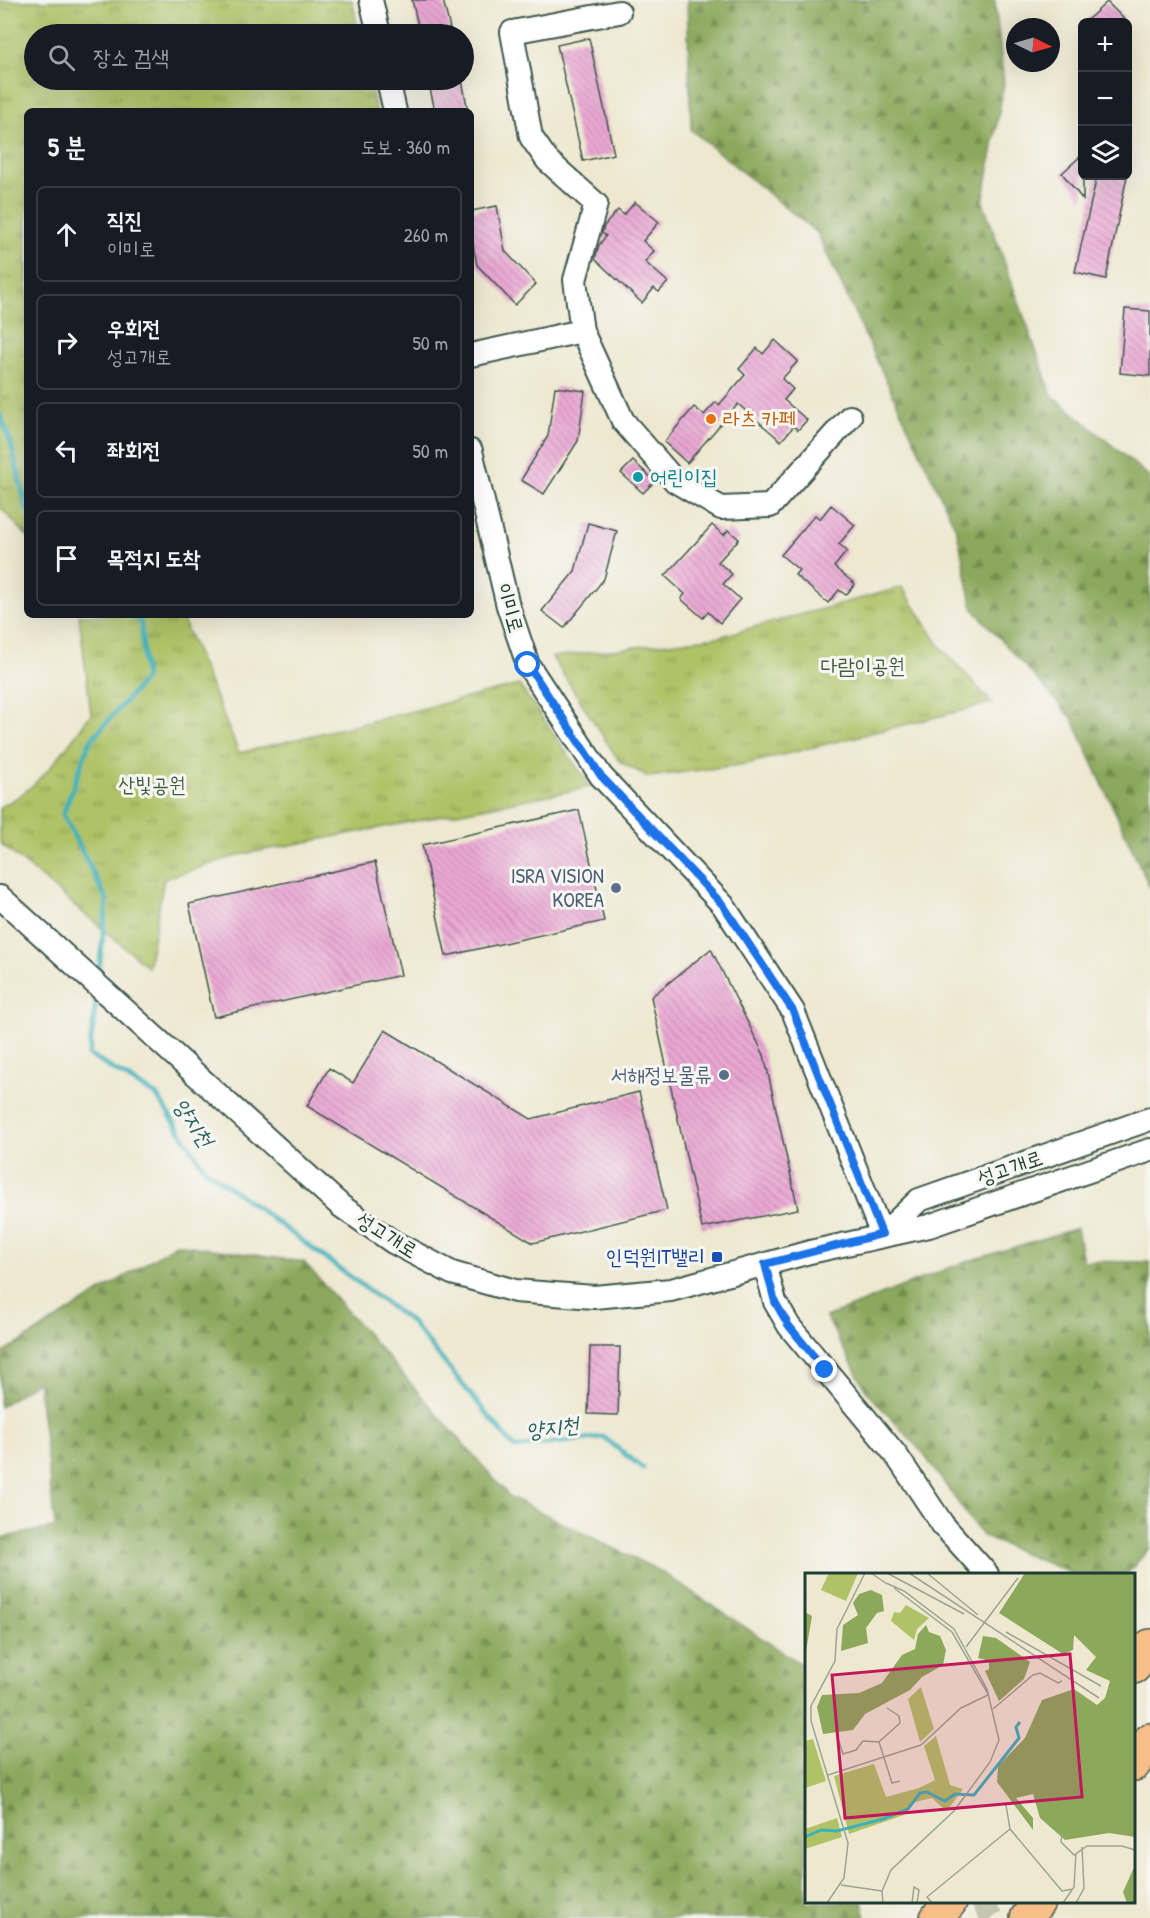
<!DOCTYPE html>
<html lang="ko">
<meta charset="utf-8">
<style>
:root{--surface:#171b24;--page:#242831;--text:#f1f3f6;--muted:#9ea1a6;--line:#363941}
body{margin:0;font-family:"Patrick Hand","Poor Story",sans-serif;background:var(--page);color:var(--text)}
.controls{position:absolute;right:18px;top:18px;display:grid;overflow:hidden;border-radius:9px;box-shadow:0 6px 24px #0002}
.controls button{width:54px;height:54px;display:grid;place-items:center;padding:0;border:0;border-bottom:2px solid var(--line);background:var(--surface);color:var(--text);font:30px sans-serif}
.compass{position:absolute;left:1006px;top:18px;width:54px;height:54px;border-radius:50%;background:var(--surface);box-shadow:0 6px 24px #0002;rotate:95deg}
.stop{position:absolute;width:18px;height:18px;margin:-14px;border:4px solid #1a73e8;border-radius:50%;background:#fff}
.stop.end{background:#1a73e8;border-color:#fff;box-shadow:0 2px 6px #0008}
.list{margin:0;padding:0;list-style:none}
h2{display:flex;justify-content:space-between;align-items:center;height:78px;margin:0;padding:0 24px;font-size:26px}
h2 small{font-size:20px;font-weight:400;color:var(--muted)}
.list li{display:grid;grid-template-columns:39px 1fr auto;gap:18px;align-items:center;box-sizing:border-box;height:96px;margin:0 12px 12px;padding:0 12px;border:2px solid var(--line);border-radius:9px}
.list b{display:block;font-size:22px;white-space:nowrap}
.list p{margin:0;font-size:20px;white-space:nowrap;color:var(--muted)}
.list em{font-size:20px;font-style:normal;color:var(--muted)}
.icon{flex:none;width:33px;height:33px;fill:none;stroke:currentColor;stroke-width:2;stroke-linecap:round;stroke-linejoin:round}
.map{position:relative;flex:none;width:1150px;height:1918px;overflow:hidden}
.search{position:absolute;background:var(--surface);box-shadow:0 6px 24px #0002;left:24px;top:24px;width:450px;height:66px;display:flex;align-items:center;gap:15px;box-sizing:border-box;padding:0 21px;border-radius:33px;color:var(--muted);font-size:22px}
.panel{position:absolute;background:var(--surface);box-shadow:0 6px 24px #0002;left:24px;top:108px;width:450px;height:510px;border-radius:9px}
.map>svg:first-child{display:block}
.grass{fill:url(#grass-tufts);stroke:#67804d;stroke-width:1.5}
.forest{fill:url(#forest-firs);stroke:#557248;stroke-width:1.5}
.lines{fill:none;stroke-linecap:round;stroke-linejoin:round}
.stream{stroke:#3fb0b9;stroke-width:5}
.building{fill:url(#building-back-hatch)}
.minor-tunnel{stroke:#c5c6b1;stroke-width:22;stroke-dasharray:22 11;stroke-linecap:butt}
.minor-casing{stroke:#3e574b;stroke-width:26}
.highway-casing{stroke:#3e574b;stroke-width:36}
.minor{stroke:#fff;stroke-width:22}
.highway{stroke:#f7be87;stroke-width:33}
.route{stroke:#1a73e8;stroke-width:8}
.food-dot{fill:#e8710a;stroke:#f6f6f2;stroke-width:2}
.culture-dot{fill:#0f9aa8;stroke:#f6f6f2;stroke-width:2}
.service-dot{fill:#5c6f8a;stroke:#f6f6f2;stroke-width:2}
.transit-dot{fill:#1a4fb4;stroke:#f6f6f2;stroke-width:2}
.labels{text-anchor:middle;stroke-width:6;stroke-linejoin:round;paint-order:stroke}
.food-label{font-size:21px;fill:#c56008;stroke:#f6f6f2;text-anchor:start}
.culture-label{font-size:21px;fill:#0d838f;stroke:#f6f6f2;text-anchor:start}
.street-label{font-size:21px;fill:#1f3d34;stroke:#f6f6f2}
.park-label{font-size:21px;fill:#435e40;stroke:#f6f6f2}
.service-label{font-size:21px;fill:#4e5e75;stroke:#f6f6f2;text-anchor:end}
.transit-label{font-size:21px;fill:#164399;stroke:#f6f6f2;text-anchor:end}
.water-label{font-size:22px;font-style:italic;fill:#29605c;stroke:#f6f6f2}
.inset-river{fill:none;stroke:#3fb0b9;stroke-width:3}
.inset-road{fill:none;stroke:#9ba492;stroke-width:1.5}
.view{fill:#c2185b;fill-opacity:0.15;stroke:#c2185b;stroke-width:3}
.inset-edge{fill:none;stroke:#1f3d34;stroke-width:3}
</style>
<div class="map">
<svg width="1150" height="1918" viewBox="0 0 1150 1918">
<defs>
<pattern id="grass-tufts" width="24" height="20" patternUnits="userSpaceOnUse" patternTransform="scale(1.5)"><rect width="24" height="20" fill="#afc266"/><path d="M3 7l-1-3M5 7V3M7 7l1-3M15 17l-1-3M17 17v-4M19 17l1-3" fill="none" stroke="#8e9f55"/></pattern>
<pattern id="forest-firs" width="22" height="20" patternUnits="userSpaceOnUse" patternTransform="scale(1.5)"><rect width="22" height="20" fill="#8ba85b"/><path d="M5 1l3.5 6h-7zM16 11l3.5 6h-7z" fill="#718a4c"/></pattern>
<pattern id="building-back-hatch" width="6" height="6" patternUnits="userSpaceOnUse" patternTransform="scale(1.5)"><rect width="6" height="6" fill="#eba8d4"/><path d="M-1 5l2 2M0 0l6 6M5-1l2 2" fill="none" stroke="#be8aad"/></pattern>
</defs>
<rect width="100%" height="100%" fill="#f6f6f2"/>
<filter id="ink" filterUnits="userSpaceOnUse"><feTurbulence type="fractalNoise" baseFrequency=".0167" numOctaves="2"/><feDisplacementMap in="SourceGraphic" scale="12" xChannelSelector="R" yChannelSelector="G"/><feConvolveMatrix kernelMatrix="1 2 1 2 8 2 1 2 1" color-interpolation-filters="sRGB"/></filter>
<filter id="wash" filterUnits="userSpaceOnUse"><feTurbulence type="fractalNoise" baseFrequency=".008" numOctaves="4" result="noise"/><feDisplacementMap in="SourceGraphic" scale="24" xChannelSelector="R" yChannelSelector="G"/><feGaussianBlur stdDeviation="1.35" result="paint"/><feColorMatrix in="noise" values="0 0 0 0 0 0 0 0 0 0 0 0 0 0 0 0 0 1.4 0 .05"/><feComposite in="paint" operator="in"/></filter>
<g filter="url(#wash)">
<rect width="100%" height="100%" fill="#eee8d0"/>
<g class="grass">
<path d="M352,0L359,34H34V80H369L376,111H27V536L0,507V1Z"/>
<path d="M902,587L939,645L992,703L746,764L648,777L619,761L552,657L718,637Z"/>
<path d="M79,615H181L239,753L519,685L591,787L239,855L164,879L148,967L0,843V807C41,789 65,748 91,714Z"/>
</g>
<g class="forest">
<path d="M687,0H995L1004,84L983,202L1052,395L1150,477V888L1072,718L973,609L957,531L817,233L691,130Z"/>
<path d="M1077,1228L1083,1261L1150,1262V1548L1127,1574H1073L982,1536L922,1452L867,1392L826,1317L956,1265Z"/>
<path d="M176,1244L304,1262L510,1497L660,1571L804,1666L806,1677V1902H862L866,1918H0V1538L55,1527L38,1381L0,1407V1355Z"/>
</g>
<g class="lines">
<g class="stream">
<path d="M0,415L11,443L27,511"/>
<path d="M98,979L107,900L63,814L90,741L145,679L141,622L131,615"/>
<path d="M97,994L89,1055L157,1096L205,1169L410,1321L515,1448L603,1437L643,1468"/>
</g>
</g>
<g id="blocks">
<g class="building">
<path d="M412,0H443L450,28L420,34Z"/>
<path d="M1107,2L1127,22H1085Z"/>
<path d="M589,38L614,154L583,161L557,45Z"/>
<path d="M428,80H462L468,111H435Z"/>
<path d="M1083,154V200L1062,173Z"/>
<path d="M1097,176H1127L1106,279L1075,272Z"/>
<path d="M635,202L659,222L643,241L654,251L645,262L668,282L659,292L654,288L642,303L595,259L599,245L606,236L602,233L604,226L618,210L624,215Z"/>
<path d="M497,206L505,251L536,284L515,305L477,265L471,234V211Z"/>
<path d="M1125,309L1150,311V376L1120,373Z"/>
<path d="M775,340L798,361L782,379L793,389L784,400L807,420L798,430L794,426L781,441L738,404L687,463L664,442L694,407L704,415L716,402L719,405L745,375L739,369L757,348L763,354Z"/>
<path d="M555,387L585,391L578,441L544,494L521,480L548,436Z"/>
<path d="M633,461L655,481L643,493L621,473Z"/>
<path d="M831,505L855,525L839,544L847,551L834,567L855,584L846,595L839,590L828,603L795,575L799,570L781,555L815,515L820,519Z"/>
<path d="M588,523L617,531L604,579L564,628L542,611L575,571Z"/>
<path d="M712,525L724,535L728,530L739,539L718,562L732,574L723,584L740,599L720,623L708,612L703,618L681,599L685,594L665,576Z"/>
<path d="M579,810L604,921L446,956L422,845Z"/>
<path d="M375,862L401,975L214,1017L189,904Z"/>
<path d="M711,949L764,1055L798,1209L702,1228L651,997Z"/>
<path d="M385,1030L531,1119L639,1092L667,1210L533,1243L307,1106L329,1068L353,1083Z"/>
<path d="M590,1347H620L618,1415L588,1414Z"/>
</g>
</g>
</g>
<g filter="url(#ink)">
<use href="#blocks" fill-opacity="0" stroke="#3e574b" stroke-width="1.5"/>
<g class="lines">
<path class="minor-tunnel" d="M982,1902L992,1918"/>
<defs>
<g id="minor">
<path d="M371,0L379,34"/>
<path d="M388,80L395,111"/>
<path d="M582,331L575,280L596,204L547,160L531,137L512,32L619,12"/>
<path d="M471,355L582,331L623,421L675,481L721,508L770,506L850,417"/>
<path d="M471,451L508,606L528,665L601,776L723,905L793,1011L882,1235"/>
<path d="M0,897L341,1206L393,1242L452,1273L515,1291L594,1297L671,1290L810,1252L929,1226L1150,1150"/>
<path d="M882,1235L919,1200L1150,1119"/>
<path d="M765,1264L775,1302L789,1326L896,1455L943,1525L987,1574"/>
</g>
<g id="highway">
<path d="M1134,1667L1150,1646"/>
<path d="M1134,1764L1150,1740"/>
<path d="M937,1918L950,1902"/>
<path d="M1027,1918L1038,1902"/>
</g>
</defs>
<use href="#minor" class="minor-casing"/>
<use href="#highway" class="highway-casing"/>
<use href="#minor" class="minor"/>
<use href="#highway" class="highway"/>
</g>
</g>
<g class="lines" filter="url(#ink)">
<path class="route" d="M528,665L601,776L723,905L793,1011L882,1234L765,1264L775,1302L789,1326L825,1370"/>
</g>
<circle class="food-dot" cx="711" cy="419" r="6"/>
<circle class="culture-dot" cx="638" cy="477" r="6"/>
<g class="service-dot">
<circle cx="616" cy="888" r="6"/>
<circle cx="724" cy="1075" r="6"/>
</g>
<rect class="transit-dot" x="711" y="1251" width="12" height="12" rx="3"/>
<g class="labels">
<g class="food-label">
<text x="723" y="426">라츠 카페</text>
</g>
<g class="culture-label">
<text x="650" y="484">어린이집</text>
</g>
<g class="street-label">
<text transform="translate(510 608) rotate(74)" y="7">이미로</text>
<text transform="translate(1010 1168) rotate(-19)" y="7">성고개로</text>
<text transform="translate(387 1235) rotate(32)" y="7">성고개로</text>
</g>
<g class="park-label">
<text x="863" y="673">다람이공원</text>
<text x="152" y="792">산빛공원</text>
</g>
<g class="service-label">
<text x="604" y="883">ISRA VISION<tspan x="604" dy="24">KOREA</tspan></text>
<text x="712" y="1082">서해정보물류</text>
</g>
<g class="transit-label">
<text x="705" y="1264">인덕원IT밸리</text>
</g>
<g class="water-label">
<text transform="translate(194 1122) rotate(56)" y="8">양지천</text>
<text transform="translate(552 1427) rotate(-7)" y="8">양지천</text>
</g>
</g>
<g transform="translate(805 1573)">
<rect width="330" height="330" fill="#eee8d0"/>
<path d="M24,0H53L41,28L16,17ZM101,32L124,45L112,56L109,67L86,48L89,39L95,40ZM116,114L129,156L115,169L103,126ZM131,163L145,212L158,216L144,235L141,238L127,225L110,229L99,242L44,261L29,203L69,191L81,224L114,215L130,207L119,173ZM8,166L21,208L0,215V168ZM32,245L37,264L0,276V256Z" fill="#afc266"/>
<path d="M220,0H330V264L304,260L260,267L235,245L228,221L211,225L228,245V257L192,209L193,193L220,165L237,127L269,116L292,132L300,125L305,108L281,97L291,84L269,62L268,77L258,81L194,40ZM66,17L77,22L79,38L72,40L61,55L63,70L36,78L38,52L53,42L48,30L54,21ZM0,39L7,43L0,84ZM121,52L124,59L135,63L141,77L138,92L117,104L105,117L60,141L48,157L18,161L12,134L17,122L54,120L77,110L97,82L110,76L113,61ZM178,63L191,65L225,89L219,106L194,128L180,98L184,96V88L173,85ZM330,292V330H322L318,319Z" fill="#8ba85b"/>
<path class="inset-river" d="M0,264L16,257L32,258L78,246L103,236L115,220L122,219L140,228L150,221L169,222L214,165L211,154L215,149"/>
<path class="inset-road" d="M66,0L82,11M82,0L159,41M104,0L294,125M122,0L173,42M89,15L147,59L183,121M201,59L296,113M161,74L213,5M82,135L94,143L95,150L74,169L87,210L95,208M188,136L228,102L235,100L253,110L257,108M34,168L38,181L51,177L58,168L74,169M23,202L116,172L156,135L183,122M205,256L257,318L268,316M257,261L256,269L269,282L282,273H317L330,277M36,312L77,318M22,330L39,305L43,270L6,148V133L30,88L32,56L60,0M78,330L77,318L86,297L149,238L185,189L194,167L182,116L149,56L99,18L81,10M107,330L109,314L114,317L112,330M127,330L122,324L205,256L201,232M258,330L269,314L271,280M271,330L279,315L277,274"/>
<path class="view" d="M265,81L277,224L40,245L27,102Z"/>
<rect width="330" height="330" class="inset-edge"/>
</g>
</svg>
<div class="controls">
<button>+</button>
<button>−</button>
<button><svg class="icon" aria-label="layers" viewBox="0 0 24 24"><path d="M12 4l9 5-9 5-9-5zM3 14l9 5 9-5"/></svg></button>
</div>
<svg class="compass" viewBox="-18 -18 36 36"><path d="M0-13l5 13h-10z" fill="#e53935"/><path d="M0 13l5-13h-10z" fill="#9ea1a6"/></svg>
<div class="stop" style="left:528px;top:665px"></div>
<div class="stop end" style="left:825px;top:1370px"></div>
<div class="search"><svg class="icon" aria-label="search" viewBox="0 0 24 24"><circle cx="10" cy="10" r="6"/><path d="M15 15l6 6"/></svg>장소 검색</div>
<section class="panel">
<h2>5 분<small>도보 · 360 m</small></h2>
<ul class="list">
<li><svg class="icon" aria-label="ahead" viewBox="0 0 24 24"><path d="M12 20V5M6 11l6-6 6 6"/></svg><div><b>직진</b><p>이미로</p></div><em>260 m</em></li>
<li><svg class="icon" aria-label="right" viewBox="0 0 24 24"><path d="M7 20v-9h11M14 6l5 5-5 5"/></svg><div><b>우회전</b><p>성고개로</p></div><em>50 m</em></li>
<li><svg class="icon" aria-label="left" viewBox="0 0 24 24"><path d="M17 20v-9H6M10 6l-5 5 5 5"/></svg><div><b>좌회전</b></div><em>50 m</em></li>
<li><svg class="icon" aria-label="arrive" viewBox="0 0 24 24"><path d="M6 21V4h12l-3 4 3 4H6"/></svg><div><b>목적지 도착</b></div></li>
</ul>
</section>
</div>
